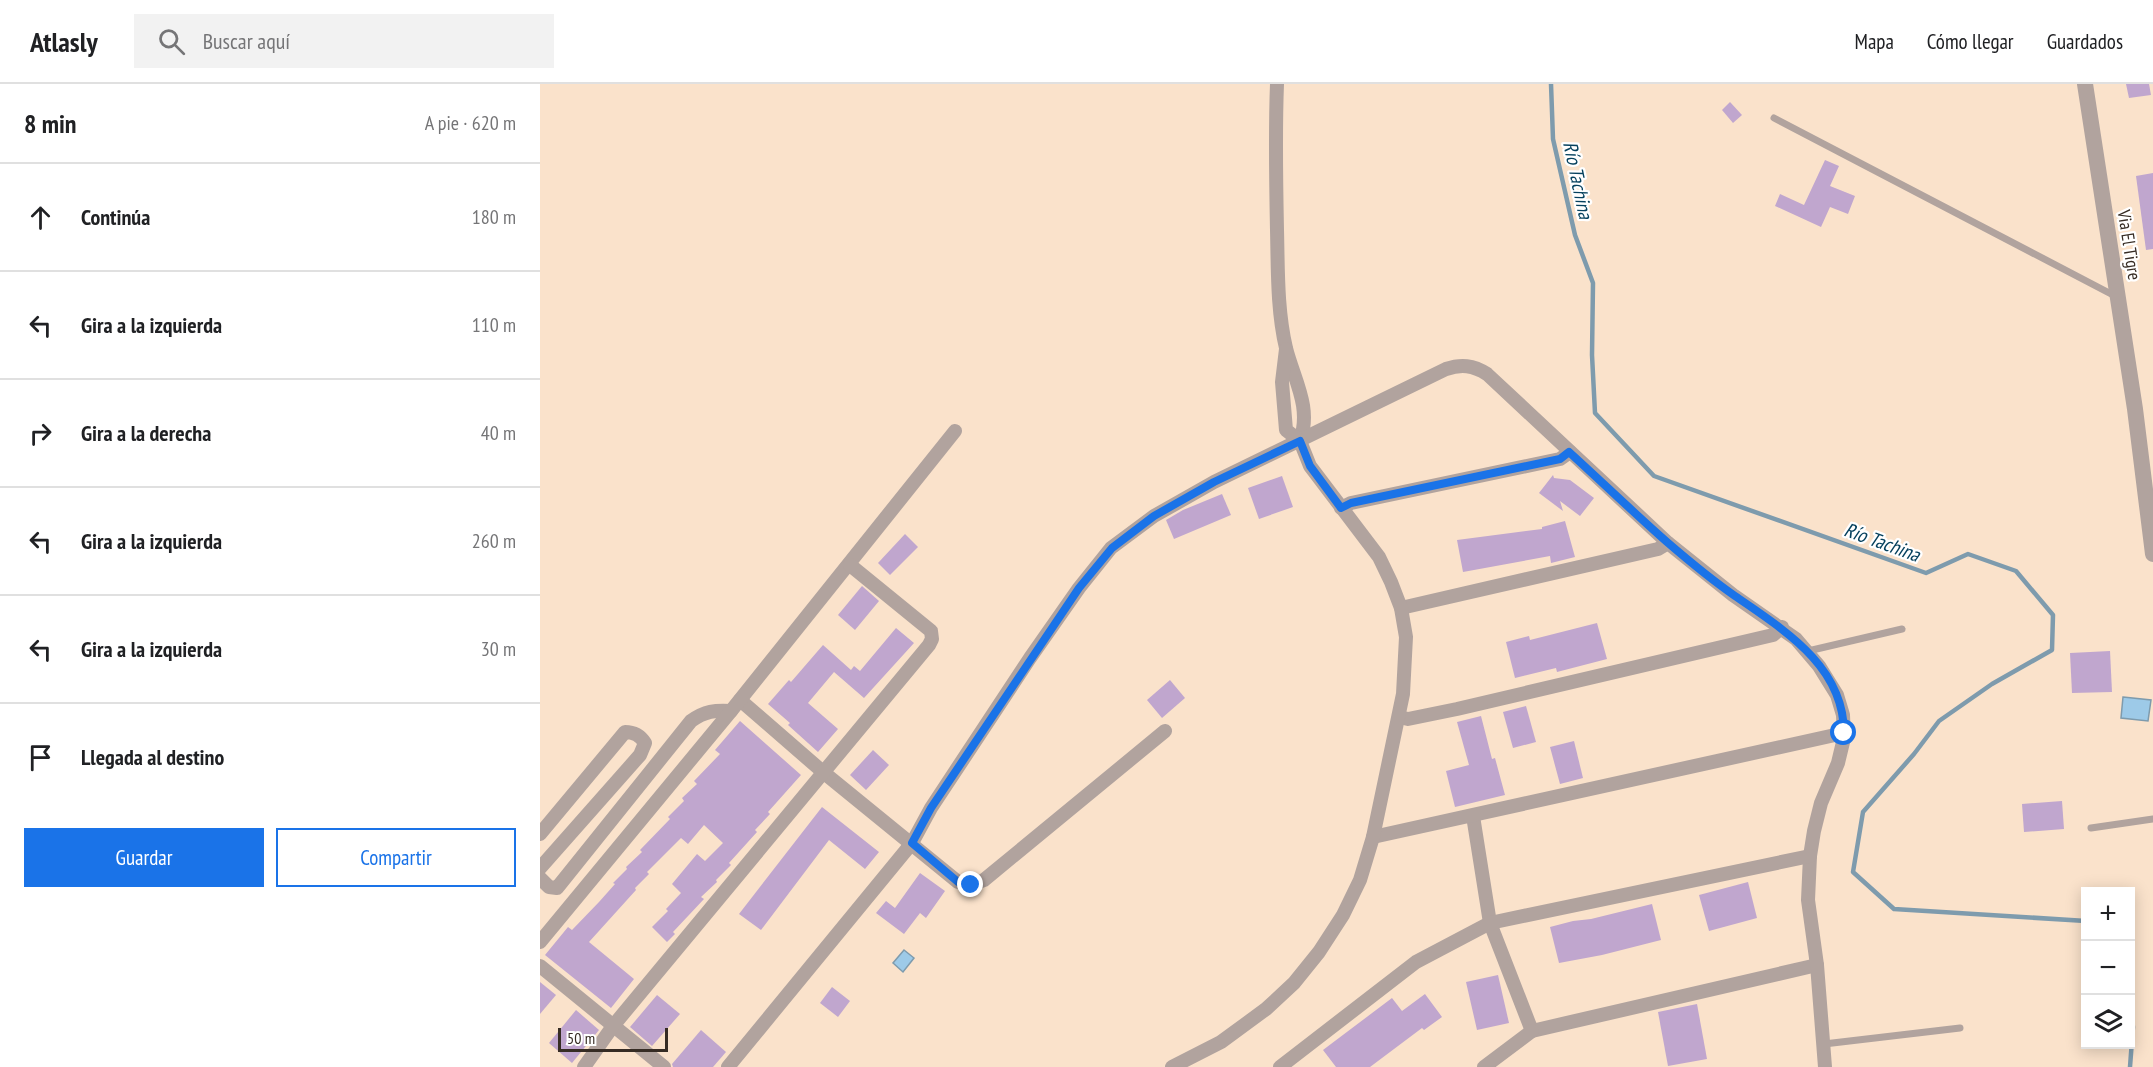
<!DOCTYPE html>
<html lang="es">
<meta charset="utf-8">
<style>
:root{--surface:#fff;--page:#f2f2f2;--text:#202124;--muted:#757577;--line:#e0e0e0;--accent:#1a73e8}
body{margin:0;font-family:"PT Sans Narrow",sans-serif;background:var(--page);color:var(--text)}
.controls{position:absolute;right:18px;bottom:18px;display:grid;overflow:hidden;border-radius:0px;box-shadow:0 3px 15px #0003}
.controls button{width:54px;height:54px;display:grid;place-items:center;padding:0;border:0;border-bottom:2px solid var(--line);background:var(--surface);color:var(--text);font:30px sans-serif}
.scale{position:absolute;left:18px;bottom:15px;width:110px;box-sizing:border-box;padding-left:6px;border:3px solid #362c24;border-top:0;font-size:16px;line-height:21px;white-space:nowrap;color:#362c24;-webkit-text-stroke:4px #fff;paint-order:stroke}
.stop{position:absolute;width:18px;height:18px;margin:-14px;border:4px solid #1a73e8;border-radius:50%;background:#fff}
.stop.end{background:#1a73e8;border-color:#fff;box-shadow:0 2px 6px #0008}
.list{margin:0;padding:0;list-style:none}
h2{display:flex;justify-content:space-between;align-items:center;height:78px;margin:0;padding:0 24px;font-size:26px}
h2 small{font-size:20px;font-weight:400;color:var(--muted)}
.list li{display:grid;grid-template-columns:39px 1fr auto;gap:18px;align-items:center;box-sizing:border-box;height:108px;padding:0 24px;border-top:2px solid var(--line)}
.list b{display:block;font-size:22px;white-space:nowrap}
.list em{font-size:20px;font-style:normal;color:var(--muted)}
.actions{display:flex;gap:12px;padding:18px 24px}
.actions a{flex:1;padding:14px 0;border:2px solid var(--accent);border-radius:0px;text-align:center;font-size:21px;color:var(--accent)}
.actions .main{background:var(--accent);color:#fff}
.icon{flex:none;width:33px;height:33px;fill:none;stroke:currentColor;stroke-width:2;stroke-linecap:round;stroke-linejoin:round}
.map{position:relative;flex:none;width:1613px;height:983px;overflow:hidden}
header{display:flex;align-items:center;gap:36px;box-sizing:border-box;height:84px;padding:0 30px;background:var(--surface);border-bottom:2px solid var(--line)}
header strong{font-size:28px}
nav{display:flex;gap:33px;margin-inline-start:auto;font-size:21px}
.search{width:420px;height:54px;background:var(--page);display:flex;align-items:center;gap:15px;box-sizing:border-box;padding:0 21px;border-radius:0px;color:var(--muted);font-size:22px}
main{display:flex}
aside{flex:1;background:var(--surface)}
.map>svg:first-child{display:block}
.water{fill:#9dcae8;stroke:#7e9bad;stroke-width:1.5}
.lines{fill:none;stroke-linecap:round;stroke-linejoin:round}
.stream{stroke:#7e9bad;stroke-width:4.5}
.building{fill:#c0a6ce}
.service{stroke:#b1a39e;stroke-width:7}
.minor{stroke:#b1a39e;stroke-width:14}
.tertiary{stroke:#b1a39e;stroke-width:16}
.route{stroke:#1a73e8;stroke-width:8}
.labels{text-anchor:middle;stroke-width:4.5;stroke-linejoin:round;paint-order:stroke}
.street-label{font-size:18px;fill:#362c24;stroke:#fff}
.water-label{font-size:20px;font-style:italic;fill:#06415e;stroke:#fff}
</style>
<header>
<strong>Atlasly</strong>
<div class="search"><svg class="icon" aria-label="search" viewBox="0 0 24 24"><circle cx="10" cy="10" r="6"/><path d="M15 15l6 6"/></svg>Buscar aquí</div>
<nav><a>Mapa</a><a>Cómo llegar</a><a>Guardados</a></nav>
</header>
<main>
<aside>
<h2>8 min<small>A pie · 620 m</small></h2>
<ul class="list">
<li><svg class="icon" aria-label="ahead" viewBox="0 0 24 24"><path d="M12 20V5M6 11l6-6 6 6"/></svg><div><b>Continúa</b></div><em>180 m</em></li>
<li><svg class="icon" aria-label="left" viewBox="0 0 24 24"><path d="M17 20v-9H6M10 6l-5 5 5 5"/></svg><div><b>Gira a la izquierda</b></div><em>110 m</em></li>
<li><svg class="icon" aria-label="right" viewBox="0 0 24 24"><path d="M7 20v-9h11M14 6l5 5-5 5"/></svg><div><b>Gira a la derecha</b></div><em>40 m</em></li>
<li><svg class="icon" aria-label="left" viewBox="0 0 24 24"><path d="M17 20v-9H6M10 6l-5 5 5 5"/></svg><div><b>Gira a la izquierda</b></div><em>260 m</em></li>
<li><svg class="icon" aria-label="left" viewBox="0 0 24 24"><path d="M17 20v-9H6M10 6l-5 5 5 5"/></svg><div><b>Gira a la izquierda</b></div><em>30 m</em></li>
<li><svg class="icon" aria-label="arrive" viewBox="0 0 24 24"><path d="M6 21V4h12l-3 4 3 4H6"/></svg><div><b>Llegada al destino</b></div></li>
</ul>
<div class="actions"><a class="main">Guardar</a><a>Compartir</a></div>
</aside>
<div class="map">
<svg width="1613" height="983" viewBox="0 0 1613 983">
<rect width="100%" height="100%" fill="#fae2cb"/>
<g class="water">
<path d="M1583,613L1611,616L1608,637L1581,634Z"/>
<path d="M364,866L374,874L363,888L353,879Z"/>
</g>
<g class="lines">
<g class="stream">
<path d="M1011,0L1013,55L1035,151L1053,199L1052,271L1055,329L1114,392L1386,489L1428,470L1476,487L1513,531L1512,566L1452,600L1399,637L1374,670L1323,728L1313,788L1354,825L1546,837"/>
<path d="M1590,983L1593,943L1590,918"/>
</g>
</g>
<g class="building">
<path d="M1586,0H1609L1611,11L1589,14Z"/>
<path d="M1190,18L1202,31L1193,39L1182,26Z"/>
<path d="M1285,76L1299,82L1290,102L1315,112L1308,130L1290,123L1281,143L1235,122L1240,110L1264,121Z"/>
<path d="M1613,89V165L1606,166L1596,92Z"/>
<path d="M1013,391L1014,394L1030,396L1054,414L1040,432L1020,417L1023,427L999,409Z"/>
<path d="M742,392L753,423L719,435L708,404Z"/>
<path d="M682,410L691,431L634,455L626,436L643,426Z"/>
<path d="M1025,437L1035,473L1011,479L1010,472L923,488L917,456L1002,445V443Z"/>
<path d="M365,450L378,463L350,491L338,479Z"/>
<path d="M322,502L339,517L315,546L298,531Z"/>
<path d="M1057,539L1067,575L1017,588L1016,584L975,594L966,558L989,552L990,556Z"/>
<path d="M356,544L374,559L324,614L294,588L268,619L298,645L278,668L248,641L250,639L228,620L249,596L251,598L283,561L311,586L314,582L320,587Z"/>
<path d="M1570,567L1572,608L1532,609L1530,569Z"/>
<path d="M630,596L645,614L622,634L607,616Z"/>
<path d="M986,622L996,658L973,664L963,628Z"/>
<path d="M941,632L952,675L955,674L965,711L915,723L906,687L929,681L917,638Z"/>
<path d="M200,637L261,691L228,728L230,730L215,746L217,748L189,779L191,781L176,796L177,798L161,813L164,815L133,848L135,850L127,858L112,843L128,827L126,825L141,809L132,800L157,770L165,777L183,759L164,741L148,760L141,754L107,788L109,790L95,804L96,806L49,858L94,895L71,924L5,871L28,843L32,846L59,818L75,800L73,799L87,785L86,783L102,768L100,766L130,735L128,733L144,717L142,714L157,700L154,697L180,670L175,666Z"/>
<path d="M1034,657L1043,694L1020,700L1010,663Z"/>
<path d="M333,666L349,681L326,706L310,691Z"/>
<path d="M1522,717L1524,745L1484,748L1482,720Z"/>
<path d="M282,723L339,768L325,785L289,756L221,846L199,830Z"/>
<path d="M380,789L405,807L386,834L380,829L364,850L336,829L346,817L355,824Z"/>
<path d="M1208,798L1217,834L1169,847L1159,811Z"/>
<path d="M1112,820L1121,856L1062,871L1019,879L1010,843L1033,837L1051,835Z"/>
<path d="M958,891L969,939L937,946L926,898Z"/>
<path d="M0,898L16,911L0,930Z"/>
<path d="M292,903L310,917L298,933L280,919Z"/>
<path d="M885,910L902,933L884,946L882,944L830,983H796L783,966L852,914L862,927Z"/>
<path d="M117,911L140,930L112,962L90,943Z"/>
<path d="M1157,920L1167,975L1128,982L1118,928Z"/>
<path d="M36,926L59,946L32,979L9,959Z"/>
<path d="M161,946L186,968L173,983H133L132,980Z"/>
</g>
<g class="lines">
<g class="service">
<path d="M1234,34L1575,212"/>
<path d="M1268,567L1362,545"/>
<path d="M1551,744L1613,735"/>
<path d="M1284,960L1420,944"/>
</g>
<g class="minor">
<path d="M737,0C735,49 736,97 737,146C738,185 737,226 746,264C754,296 772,323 760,357"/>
<path d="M801,424L811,419L1020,375L1030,368"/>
<path d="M861,524L1118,465L1128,459"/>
<path d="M200,616L283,688L418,798L431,801L444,796L625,647"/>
<path d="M859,633L868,635L917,625L1233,551L1242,543"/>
<path d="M933,732L950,839L992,947L1277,881"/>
<path d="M0,750L85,648C94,648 100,651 105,659L100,671L0,784"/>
<path d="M833,753L1304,649"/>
<path d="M0,794L9,803L17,804L151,637C165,627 175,626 191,627"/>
<path d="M0,858L191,627L415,347"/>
<path d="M0,882L124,983"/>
<path d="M44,983L73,942L389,561L392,555L391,547L310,481"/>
<path d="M188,983L372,759L391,724L490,574L539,504L571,464L614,432L674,398L906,285C921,280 933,281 947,290L1128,459L1193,511L1256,555L1279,582L1297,611L1303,631L1304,654L1298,679L1281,719L1274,747L1270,772L1268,816L1277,881L1285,983"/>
<path d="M632,983L681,958L726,925L754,899L779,868L803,831L820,796L833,753L863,610L866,553L861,524L851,498L839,473L770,382L760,357L746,346L742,298L746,265"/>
<path d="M740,983L876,878L950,839L1270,772"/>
<path d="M944,983L992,947"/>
</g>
<path class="tertiary" d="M1545,0L1595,325L1613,470"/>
</g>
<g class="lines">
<path class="route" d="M431,801L418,798L372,759L391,724L539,504L572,464L614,432L674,398L760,357L770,382L801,424L811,419L1020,375L1029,368C1062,398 1094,429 1127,458C1149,477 1172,496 1195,512C1244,546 1304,582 1304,649"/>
</g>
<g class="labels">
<g class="street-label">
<text transform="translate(1589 161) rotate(81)" y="6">Via El Tigre</text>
</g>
<g class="water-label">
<text transform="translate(1038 96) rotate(78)" y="7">Río Tachina</text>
<text transform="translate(1342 458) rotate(20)" y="7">Río Tachina</text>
</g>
</g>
</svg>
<div class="controls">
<button>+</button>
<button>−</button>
<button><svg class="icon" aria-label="layers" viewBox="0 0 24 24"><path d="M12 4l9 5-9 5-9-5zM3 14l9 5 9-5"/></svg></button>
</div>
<div class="scale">50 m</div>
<div class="stop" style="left:1304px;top:649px"></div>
<div class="stop end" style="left:431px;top:801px"></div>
</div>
</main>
